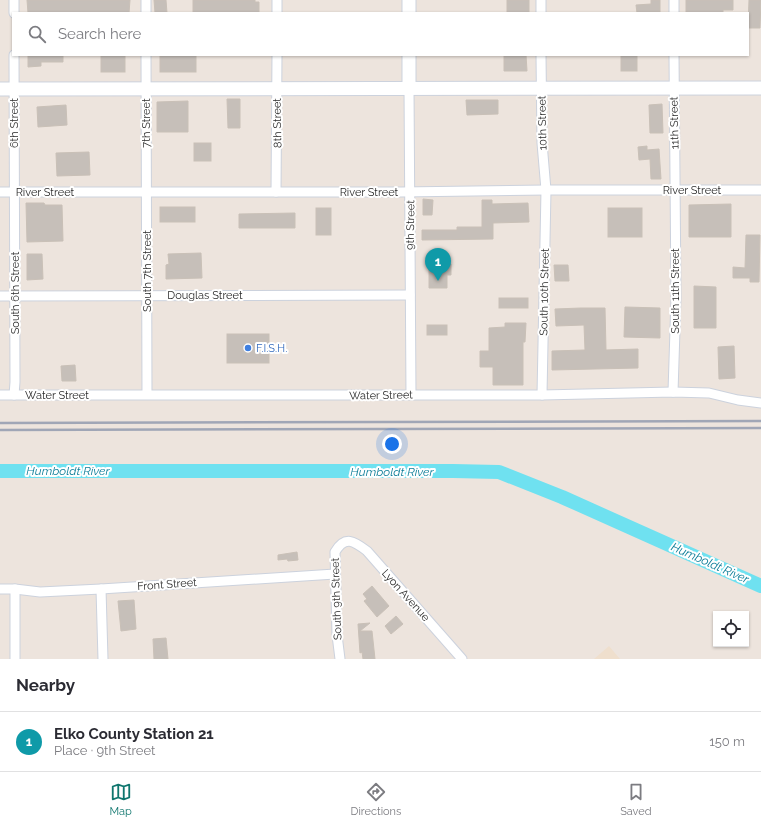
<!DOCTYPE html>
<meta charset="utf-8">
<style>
:root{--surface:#fff;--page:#f7f7f7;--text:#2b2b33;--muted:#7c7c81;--line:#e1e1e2;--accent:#0f766e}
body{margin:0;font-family:Raleway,sans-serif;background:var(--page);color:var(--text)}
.controls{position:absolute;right:12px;bottom:12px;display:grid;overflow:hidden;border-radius:0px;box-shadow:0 1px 3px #0004}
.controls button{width:36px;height:36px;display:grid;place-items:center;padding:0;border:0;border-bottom:1px solid var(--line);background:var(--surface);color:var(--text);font:20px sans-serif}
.you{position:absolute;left:392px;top:444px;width:14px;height:14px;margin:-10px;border:3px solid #fff;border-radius:50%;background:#1a73e8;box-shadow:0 0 0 6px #1a73e833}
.badge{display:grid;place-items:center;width:26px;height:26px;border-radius:50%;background:var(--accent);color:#fff;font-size:13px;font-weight:700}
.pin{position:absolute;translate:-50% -33px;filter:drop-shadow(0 1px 2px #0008)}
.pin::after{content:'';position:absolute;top:21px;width:14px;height:12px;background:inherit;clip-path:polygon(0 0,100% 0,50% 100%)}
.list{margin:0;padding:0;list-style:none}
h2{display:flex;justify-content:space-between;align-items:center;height:52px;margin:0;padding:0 16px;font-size:17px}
h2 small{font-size:13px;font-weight:400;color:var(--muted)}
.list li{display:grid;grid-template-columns:26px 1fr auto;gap:12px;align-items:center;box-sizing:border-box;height:60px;padding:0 16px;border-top:1px solid var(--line)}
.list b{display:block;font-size:15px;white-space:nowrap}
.list p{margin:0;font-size:13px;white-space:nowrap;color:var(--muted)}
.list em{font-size:13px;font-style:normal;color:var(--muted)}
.icon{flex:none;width:22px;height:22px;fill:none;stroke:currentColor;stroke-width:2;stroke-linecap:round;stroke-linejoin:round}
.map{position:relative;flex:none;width:761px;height:659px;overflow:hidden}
.search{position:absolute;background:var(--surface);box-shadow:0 1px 3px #0004;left:12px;right:12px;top:12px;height:44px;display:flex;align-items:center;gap:10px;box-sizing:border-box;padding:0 14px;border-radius:0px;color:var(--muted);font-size:15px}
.sheet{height:112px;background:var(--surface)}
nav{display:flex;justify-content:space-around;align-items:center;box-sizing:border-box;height:56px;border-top:1px solid var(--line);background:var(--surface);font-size:11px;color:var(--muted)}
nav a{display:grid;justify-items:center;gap:2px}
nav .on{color:var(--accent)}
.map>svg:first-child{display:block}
.education{fill:#efdfcd}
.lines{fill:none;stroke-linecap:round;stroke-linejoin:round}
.river{stroke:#6fe1f0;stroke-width:14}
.building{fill:#c6bfb9;stroke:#c9c0b7}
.street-casing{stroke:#ccd2dd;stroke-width:11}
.secondary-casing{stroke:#ccd2dd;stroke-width:15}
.street{stroke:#fff;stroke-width:9}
.secondary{stroke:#fff;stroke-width:13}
.rail{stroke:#a0a6b6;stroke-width:2.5}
.shop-dot{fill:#3f7fe0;stroke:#fff;stroke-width:1.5}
.labels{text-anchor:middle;stroke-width:4;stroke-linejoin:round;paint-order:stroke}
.street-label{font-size:11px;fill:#2b2b2b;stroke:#fff}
.shop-label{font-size:11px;fill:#366cbe;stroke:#fff;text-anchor:start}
.water-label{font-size:12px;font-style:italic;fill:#0c7d98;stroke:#fff}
</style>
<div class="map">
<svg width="761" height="659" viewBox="0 0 761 659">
<rect width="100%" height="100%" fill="#ede4dd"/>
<path class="education" d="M609,646L620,659H594Z"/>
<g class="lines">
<path class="river" d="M0,471H453L499,472L562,497L761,586"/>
</g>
<g class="building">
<path d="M27,0H130L129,13H28Z"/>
<path d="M154,0H166L167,13H155Z"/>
<path d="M193,0H255V2H259V13H193Z"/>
<rect x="507" y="0" width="22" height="13"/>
<path d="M651,0H660V12L637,13L636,5L651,4Z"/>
<path d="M686,0H733V10H723V13H686Z"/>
<path d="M749,0H761L760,28H748Z"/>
<path d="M28,55H63V62H41V66L28,67Z"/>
<rect x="101" y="55" width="24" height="17"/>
<rect x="160" y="55" width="36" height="17"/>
<path d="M504,55H526L527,71H504Z"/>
<rect x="621" y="55" width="16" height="16"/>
<path d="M227,99H240V128H228Z"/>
<path d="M466,100H498V114L467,115Z"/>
<path d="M188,101V132H157V102Z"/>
<path d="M662,104L663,133H650L649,105Z"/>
<path d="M66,105L67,125L38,127L37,107Z"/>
<rect x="194" y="143" width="17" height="18"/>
<path d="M647,146V150L659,149L661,179H651L650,159L639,160L638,147Z"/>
<path d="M89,152L90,175L57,176L56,153Z"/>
<path d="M423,199L433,200L432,215H423Z"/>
<path d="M482,200H492V204L528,203L529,222L493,223V239L422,240V230H457V227H482Z"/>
<path d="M26,203H44L45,205H62L63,241L27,242Z"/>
<path d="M731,204V237H689V205Z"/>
<rect x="160" y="207" width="35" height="15"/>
<rect x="316" y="208" width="15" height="27"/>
<rect x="608" y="208" width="34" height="29"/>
<path d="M295,213V228H239V214Z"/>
<path d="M746,235H760L759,282H750V278H733V267L745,268Z"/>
<path d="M201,253L202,278L166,279V265L169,264L168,254Z"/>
<path d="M27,254H42L43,279L27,280Z"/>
<path d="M429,264H451V275H447V288H429Z"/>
<path d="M554,265H568L569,281H555Z"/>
<path d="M694,286L716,287V328H694Z"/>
<rect x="499" y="298" width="29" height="10"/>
<path d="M625,307L660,308V338L624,337Z"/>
<path d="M581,308H605L606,350L638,349V368L552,370V351L585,350L584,325L556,326L555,309Z"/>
<path d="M505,323H526L525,342H523V385H493V367H480V351H489V328L505,327Z"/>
<rect x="427" y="325" width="20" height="10"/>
<rect x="227" y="334" width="42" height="29"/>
<path d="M734,346L735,378L719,379L718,347Z"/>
<path d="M75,365L76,381H62L61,366Z"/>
<path d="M297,552L298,560L288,561L287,559L278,560V555Z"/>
<path d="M372,586L389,606L377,617L364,601L367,599L363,594Z"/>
<path d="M134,600L136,629L121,631L118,601Z"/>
<path d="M396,616L403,624L391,634L385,626Z"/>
<path d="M370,623L360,631H372L375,659H363L362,652L360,653L358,624Z"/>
<path d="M166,638L168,659H154L153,639Z"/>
</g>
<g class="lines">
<defs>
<g id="street">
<path d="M541,0V13"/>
<path d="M14,13V0"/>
<path d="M146,13V0"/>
<path d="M277,13V0"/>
<path d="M674,13V0"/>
<path d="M14,55L15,382L14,395"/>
<path d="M146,55L147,394"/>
<path d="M541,55L542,143L546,190L542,395"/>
<path d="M409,88L411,394"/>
<path d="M0,192H401L546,190H761"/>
<path d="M276,192L277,55"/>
<path d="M0,296L410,295"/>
<path d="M673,392L676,298L674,55"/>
<path d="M0,395H542L673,392L709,393L738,400L761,403"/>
<path d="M0,589H15L40,592L101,589L335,574"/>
<path d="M15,589V659"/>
<path d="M101,589L103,659"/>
<path d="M340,659L337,635L335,552C345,535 354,541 367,551L462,659"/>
</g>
<g id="secondary">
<path d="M409,13V0"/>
<path d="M409,55V88"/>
<path d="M0,89L761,88"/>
</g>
</defs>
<use href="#street" class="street-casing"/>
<use href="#secondary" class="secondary-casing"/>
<use href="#street" class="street"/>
<use href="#secondary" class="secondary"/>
<g class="rail">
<path d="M0,423L761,421"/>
<path d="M0,430L761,428"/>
</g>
</g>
<circle class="shop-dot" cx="248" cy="348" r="4"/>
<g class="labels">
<g class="street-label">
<text transform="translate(14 123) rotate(-90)" y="4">6th Street</text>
<text transform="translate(146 123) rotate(-90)" y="4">7th Street</text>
<text transform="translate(277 123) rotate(-91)" y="4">8th Street</text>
<text transform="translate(542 123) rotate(-91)" y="4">10th Street</text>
<text transform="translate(674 123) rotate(-91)" y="4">11th Street</text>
<text x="692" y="194">River Street</text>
<text x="45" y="196">River Street</text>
<text x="369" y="196">River Street</text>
<text transform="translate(410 225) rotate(-89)" y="4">9th Street</text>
<text transform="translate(147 271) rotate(-90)" y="4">South 7th Street</text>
<text transform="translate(675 291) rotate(-90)" y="4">South 11th Street</text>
<text transform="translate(544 292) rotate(-89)" y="4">South 10th Street</text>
<text transform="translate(15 293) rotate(-90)" y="4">South 6th Street</text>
<text x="205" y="299">Douglas Street</text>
<text x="57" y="399">Water Street</text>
<text transform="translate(381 395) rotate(-1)" y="4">Water Street</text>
<text transform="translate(167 584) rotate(-4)" y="4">Front Street</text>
<text transform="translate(406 595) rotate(48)" y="4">Lyon Avenue</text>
<text transform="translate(336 599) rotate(-92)" y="4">South 9th Street</text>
</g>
<g class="shop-label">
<text x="256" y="352">F.I.S.H.</text>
</g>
<g class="water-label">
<text x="68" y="475">Humboldt River</text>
<text x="392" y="476">Humboldt River</text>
<text transform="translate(710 563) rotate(24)" y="4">Humboldt River</text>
</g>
</g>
</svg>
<div class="controls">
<button><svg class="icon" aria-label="locate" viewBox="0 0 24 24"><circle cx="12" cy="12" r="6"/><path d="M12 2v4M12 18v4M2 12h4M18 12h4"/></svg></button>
</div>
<div class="you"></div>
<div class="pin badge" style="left:438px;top:281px;background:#0f9aa8">1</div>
<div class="search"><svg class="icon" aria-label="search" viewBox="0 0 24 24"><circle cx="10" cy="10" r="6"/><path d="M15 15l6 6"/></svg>Search here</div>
</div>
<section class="sheet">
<h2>Nearby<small></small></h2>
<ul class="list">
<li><span class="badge" style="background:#0f9aa8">1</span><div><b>Elko County Station 21</b><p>Place · 9th Street</p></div><em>150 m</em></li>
</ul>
</section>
<nav>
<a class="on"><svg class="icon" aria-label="map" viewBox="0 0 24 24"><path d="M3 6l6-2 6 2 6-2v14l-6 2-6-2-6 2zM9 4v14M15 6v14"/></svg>Map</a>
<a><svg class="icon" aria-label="directions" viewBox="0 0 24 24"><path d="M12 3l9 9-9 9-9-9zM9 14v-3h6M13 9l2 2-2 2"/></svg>Directions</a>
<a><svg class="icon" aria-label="saved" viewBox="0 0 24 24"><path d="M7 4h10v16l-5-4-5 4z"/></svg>Saved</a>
</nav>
